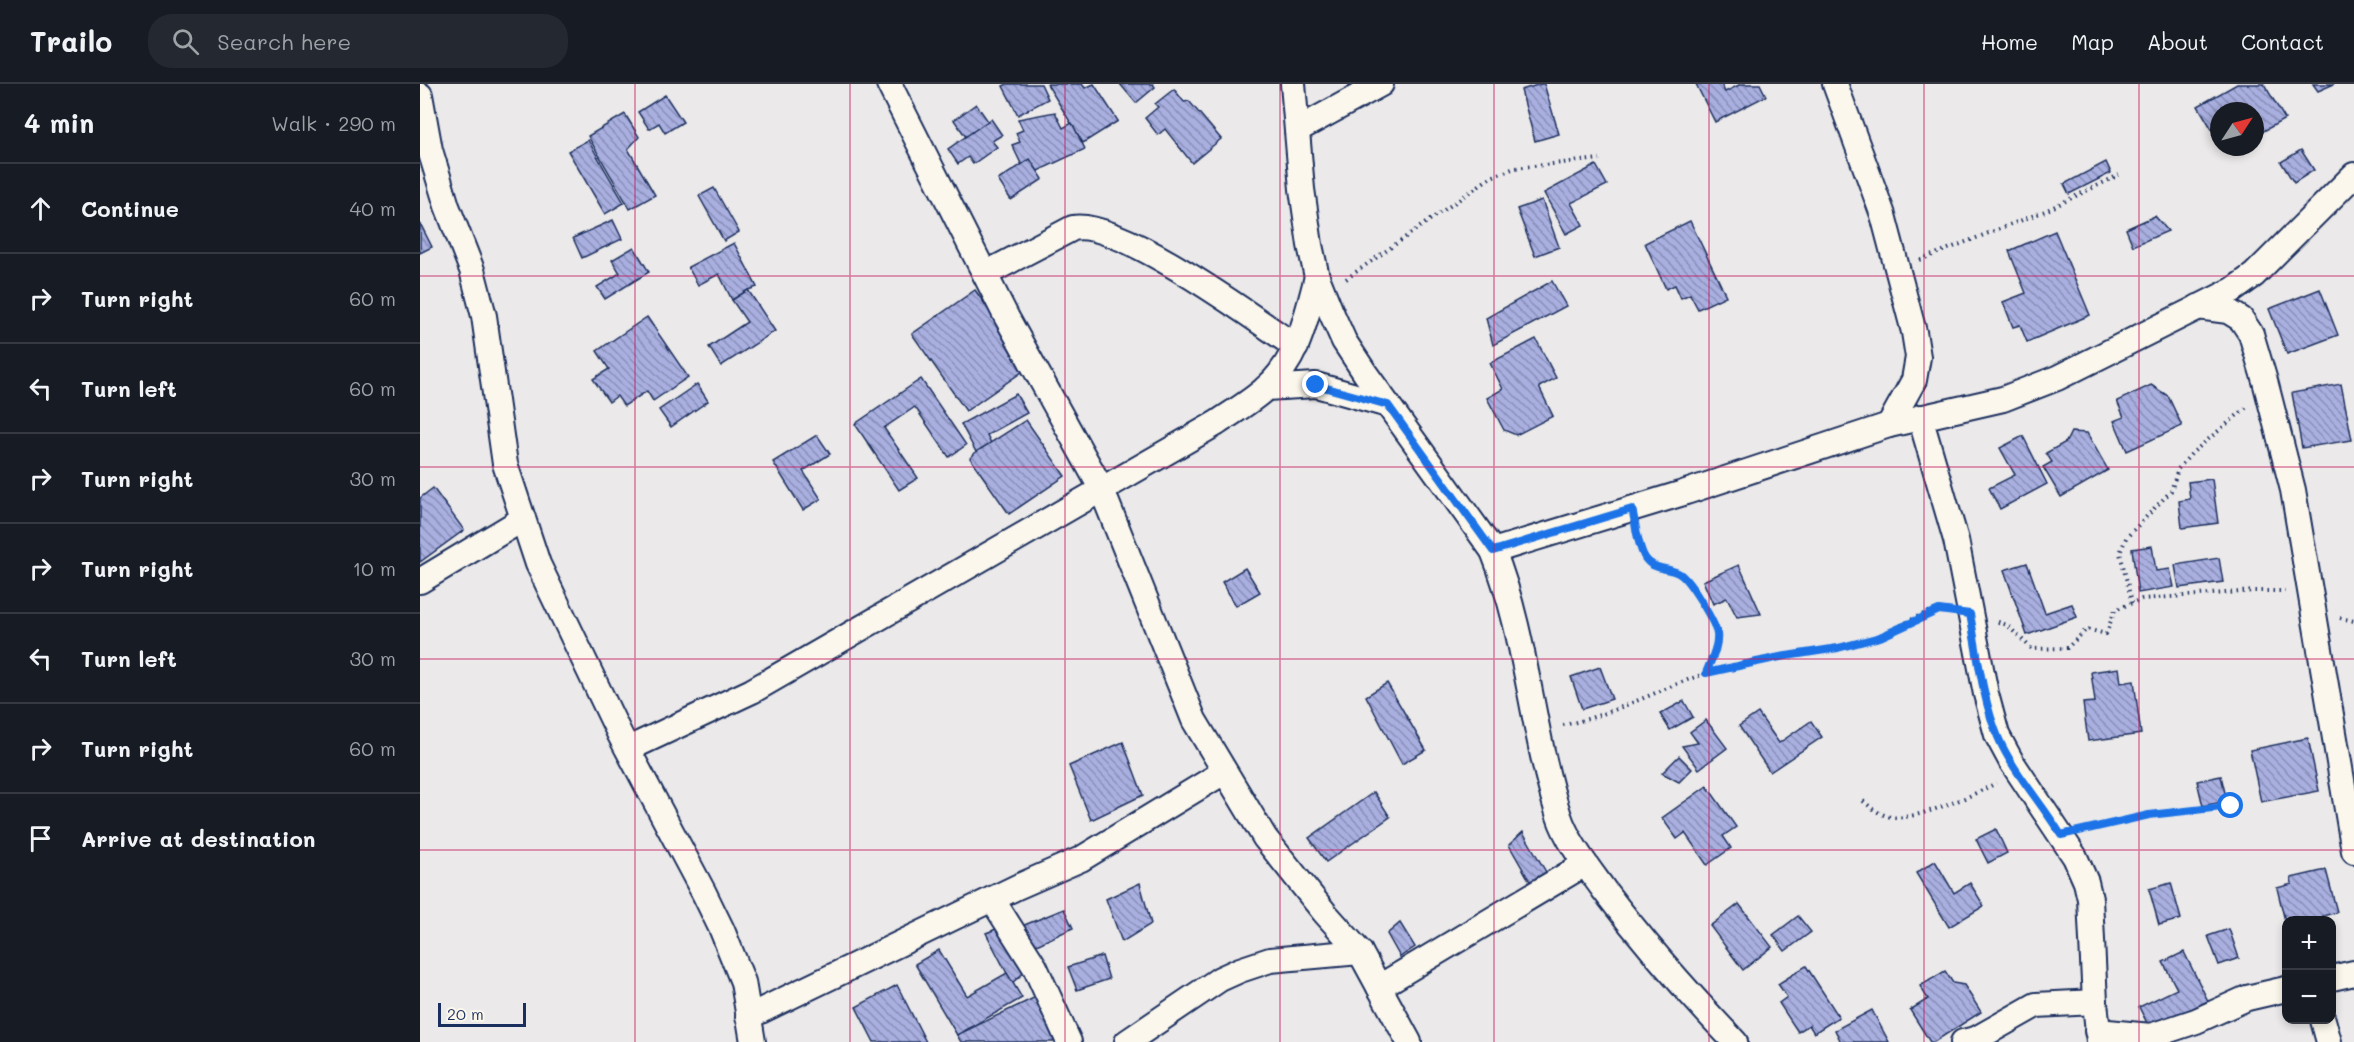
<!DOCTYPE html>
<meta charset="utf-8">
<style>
:root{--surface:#171b24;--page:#242831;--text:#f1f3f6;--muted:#9ea1a6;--line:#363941}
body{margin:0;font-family:Mali,sans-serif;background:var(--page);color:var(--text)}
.controls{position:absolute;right:18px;bottom:18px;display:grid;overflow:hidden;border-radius:12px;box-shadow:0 3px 9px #0003}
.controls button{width:54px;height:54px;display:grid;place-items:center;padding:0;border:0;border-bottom:2px solid var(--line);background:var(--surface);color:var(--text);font:30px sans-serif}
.compass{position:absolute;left:1790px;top:18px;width:54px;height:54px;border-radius:50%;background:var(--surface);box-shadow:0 3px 9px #0003;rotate:54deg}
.scale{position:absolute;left:18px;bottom:15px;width:88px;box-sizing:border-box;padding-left:6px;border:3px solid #1b2f5e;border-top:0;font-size:16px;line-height:21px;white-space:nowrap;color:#1b2f5e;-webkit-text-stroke:4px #fbf7ec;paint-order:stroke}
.stop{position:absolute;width:18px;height:18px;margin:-14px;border:4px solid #1a73e8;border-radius:50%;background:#fff}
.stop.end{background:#1a73e8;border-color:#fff;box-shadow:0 2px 6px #0008}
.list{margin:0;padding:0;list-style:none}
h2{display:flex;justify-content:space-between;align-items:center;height:78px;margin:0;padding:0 24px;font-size:26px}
h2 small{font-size:20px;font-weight:400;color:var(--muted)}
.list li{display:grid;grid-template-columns:39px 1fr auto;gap:18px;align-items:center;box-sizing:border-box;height:90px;padding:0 24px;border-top:2px solid var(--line)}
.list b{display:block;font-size:22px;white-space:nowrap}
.list em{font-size:20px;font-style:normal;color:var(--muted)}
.icon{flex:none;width:33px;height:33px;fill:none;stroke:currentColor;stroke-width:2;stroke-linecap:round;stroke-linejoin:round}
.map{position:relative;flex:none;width:1934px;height:958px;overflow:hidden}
header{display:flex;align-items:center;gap:36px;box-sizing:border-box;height:84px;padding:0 30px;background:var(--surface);border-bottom:2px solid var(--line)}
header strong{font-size:28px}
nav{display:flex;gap:33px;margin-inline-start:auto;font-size:21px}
.search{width:420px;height:54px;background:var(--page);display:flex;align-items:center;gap:15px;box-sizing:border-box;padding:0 21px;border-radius:24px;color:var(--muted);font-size:22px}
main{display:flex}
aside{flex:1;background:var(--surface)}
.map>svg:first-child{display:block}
.building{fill:url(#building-back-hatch);stroke:#1b2f5e;stroke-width:1.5}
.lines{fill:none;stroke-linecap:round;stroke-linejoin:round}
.minor-casing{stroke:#1b2f5e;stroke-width:28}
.path{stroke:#1b2f5e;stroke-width:4;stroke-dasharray:1.5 4.5;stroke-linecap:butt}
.minor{stroke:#fbf7ec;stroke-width:24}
.route{stroke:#1a73e8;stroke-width:8}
.grid{fill:none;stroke:#c2185b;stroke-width:1.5;stroke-opacity:0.55}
</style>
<header>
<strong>Trailo</strong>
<div class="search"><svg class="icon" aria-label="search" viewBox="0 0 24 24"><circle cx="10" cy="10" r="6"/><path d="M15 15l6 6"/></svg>Search here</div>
<nav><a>Home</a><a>Map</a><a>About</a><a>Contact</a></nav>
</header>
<main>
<aside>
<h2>4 min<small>Walk · 290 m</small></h2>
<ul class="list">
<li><svg class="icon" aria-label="ahead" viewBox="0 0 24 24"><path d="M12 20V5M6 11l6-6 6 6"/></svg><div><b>Continue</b></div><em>40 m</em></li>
<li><svg class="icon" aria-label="right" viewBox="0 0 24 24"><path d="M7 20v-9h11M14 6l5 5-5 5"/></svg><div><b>Turn right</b></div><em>60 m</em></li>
<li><svg class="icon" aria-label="left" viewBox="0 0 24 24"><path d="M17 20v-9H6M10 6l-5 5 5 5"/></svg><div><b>Turn left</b></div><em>60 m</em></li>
<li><svg class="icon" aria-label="right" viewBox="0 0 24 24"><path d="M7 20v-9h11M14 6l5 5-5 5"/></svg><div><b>Turn right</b></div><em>30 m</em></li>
<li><svg class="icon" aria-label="right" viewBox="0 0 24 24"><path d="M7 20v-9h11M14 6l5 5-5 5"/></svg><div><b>Turn right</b></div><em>10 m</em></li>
<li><svg class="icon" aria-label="left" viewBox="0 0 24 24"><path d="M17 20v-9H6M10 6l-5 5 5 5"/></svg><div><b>Turn left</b></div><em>30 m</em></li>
<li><svg class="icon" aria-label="right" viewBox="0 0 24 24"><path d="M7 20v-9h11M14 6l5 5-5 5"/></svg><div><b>Turn right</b></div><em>60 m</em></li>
<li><svg class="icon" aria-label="arrive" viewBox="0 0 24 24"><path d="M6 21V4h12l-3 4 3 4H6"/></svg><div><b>Arrive at destination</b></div></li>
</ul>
</aside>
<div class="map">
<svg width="1934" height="958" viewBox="0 0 1934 958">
<defs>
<pattern id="building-back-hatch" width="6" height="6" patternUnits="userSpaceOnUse" patternTransform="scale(1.5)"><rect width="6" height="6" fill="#a9afdf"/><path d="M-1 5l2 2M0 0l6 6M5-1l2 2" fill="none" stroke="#898fb8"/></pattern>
</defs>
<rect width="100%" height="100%" fill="#ebe9e9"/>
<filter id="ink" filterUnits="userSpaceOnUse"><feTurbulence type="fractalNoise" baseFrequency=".0167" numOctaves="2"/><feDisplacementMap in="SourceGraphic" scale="12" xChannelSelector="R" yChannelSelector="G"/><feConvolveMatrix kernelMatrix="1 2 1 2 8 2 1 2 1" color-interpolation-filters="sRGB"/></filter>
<g filter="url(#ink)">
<g class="building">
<path d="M587,0H621L628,15L598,31L583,2Z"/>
<path d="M627,0H662L665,4L674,0L698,37L663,59Z"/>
<path d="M700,0H733L735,3L716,19Z"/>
<path d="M1121,0H1124L1139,50L1115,57L1101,6Z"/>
<path d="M1276,0H1301L1305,8L1321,0H1340L1346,12L1295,38Z"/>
<path d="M1817,0H1844L1865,35L1835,52V27H1799V57L1778,22Z"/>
<path d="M1893,0H1914L1898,7Z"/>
<path d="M754,5L764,18L769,17L801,55L772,79L745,45L738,51L725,34L738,23L735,20Z"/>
<path d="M245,11L263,38L245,49L239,39L229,45L218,28Z"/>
<path d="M556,20L568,37L546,53L534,36Z"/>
<path d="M635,28L643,44L652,39L665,65L607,92L592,61L600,58L596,49L603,46L598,35Z"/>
<path d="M205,30L219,53L208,65L235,111L210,125L168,52Z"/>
<path d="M571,35L582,51L572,57L577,63L553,80L548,73L538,80L528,65Z"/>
<path d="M168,56L204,119L185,130L148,67Z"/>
<path d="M1881,66L1894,86L1874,99L1861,78Z"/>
<path d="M610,75L623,95L591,116L578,96Z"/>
<path d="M1686,78L1691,89L1649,110L1644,100Z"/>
<path d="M1176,81L1187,101L1151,119L1163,141L1146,150L1124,109Z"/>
<path d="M294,104L319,148L304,157L279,112Z"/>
<path d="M1122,116L1139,163L1115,172L1097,125Z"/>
<path d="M1735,132L1748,147L1713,162L1706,145Z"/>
<path d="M193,136L202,155L162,174L153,154Z"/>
<path d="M1270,137L1306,212L1278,225L1270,210L1261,214L1255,201L1246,205L1225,159Z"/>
<path d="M0,139L12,163L0,169Z"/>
<path d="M1635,147L1670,231L1607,258L1600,241L1593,243L1583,218L1606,209L1589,167Z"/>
<path d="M314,159L337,203L328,206L312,216L299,190L278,201L268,183Z"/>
<path d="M214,163L229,188L185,215L177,203L200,189L192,176Z"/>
<path d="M1132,197L1146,222L1073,261L1066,234Z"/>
<path d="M1900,205L1918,251L1867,270L1849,225Z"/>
<path d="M328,206L355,247L301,282L289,263L327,238L312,216Z"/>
<path d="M555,206L609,283L546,327L492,250Z"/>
<path d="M227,233L268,293L233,317L227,307L204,322L197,312L189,318L173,295L189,285L177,267Z"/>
<path d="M1116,255L1136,294L1119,303L1133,332L1096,351L1084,346L1067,314L1083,305L1070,279Z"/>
<path d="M501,295L546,361L529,373L495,323L464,344L498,394L479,406L435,340Z"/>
<path d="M277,300L288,317L251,343L239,326Z"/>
<path d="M1921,300L1932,356L1882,364L1872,309Z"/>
<path d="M1731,301L1748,312L1762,342L1707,367L1694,337L1704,333L1697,317Z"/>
<path d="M596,310L607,329L567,351L571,359L556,368L541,340Z"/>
<path d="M606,336L645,392L589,430L550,374L556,368Z"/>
<path d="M1651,348L1667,349L1688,386L1641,413L1623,383L1632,378L1626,369L1646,358Z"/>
<path d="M397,351L410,370L383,387L401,415L383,426L353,378Z"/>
<path d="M1603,352L1627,400L1580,425L1569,404L1595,391L1580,364Z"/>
<path d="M1792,395L1798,439L1762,444L1759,417L1770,415L1768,398Z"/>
<path d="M13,404L44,446L0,478V414Z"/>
<path d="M1732,462L1736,487L1750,485L1754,503L1718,509L1712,465Z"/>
<path d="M1799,474L1803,498L1759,504L1755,481Z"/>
<path d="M1607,479L1625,529L1652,520L1657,533L1607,551L1584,486Z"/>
<path d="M1319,481L1341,530L1317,533L1307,514L1293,520L1283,497Z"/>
<path d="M825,484L840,508L816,522L802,498Z"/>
<path d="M1180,583L1192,615L1162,625L1151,593Z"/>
<path d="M1699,584L1701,599L1714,597L1721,650L1668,657L1663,619L1675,618L1671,588Z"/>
<path d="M967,599L1006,666L982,680L946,612Z"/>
<path d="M1264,617L1273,633L1250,646L1240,630Z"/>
<path d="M1338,629L1359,659L1391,637L1402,653L1350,688L1319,642Z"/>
<path d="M1286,636L1307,664L1279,685L1262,662L1278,659L1270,648Z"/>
<path d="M1888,654L1899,707L1841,718L1830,666Z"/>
<path d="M703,658L723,711L671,736L649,682Z"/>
<path d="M1259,672L1272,685L1259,698L1242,689Z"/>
<path d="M1801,692L1807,717L1783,722L1777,697Z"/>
<path d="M1287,702L1316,743L1303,752L1311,764L1287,781L1265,749L1257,755L1242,734Z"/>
<path d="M954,708L970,733L906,778L889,754Z"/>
<path d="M1576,745L1587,769L1568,779L1556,755Z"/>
<path d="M1103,748L1126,788L1112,801L1089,761Z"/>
<path d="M1515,777L1534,809L1550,799L1564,822L1529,843L1496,789Z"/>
<path d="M1906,786L1917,828L1903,832L1904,836H1866V841L1857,804L1872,800L1871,794Z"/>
<path d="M720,799L731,840L702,858L686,815Z"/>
<path d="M1751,799L1761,835L1739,841L1729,805Z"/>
<path d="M1319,820L1352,863L1323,886L1290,842Z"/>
<path d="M644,825L653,844L608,865L597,844Z"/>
<path d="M1378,832L1391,848L1365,867L1353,851Z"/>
<path d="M980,839L995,863L980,873L967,850Z"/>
<path d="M584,842L608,885L592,899L566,849Z"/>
<path d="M1809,845L1819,874L1799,881L1788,852Z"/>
<path d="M519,866L547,912L587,889L602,914L537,951L495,880Z"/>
<path d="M1764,868L1788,917L1730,945L1719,923L1757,905L1743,878Z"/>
<path d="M682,872L689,895L657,906L648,883Z"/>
<path d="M1386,882L1419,933L1394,949L1389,941L1378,948L1359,919L1367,913L1358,900Z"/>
<path d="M1525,887L1533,899L1544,901L1561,928L1514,958H1510L1490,926L1508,915L1500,902Z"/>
<path d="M477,901L506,958H454L436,923Z"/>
<path d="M622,910L643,958H541L537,951Z"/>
<path d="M1452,926L1469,958H1421L1415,946Z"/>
</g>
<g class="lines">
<defs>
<g id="minor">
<path d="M469,0L587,234L681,404L774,636L845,754L905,829L940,868L989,958"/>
<path d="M873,0L882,105L890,161L897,193L911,228L924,257L945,289L1073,467C1107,552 1111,645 1139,732C1147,757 1169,785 1184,806C1225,860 1268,909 1315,958"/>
<path d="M1415,0L1463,131L1494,248L1498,273L1494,296L1469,341"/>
<path d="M0,11L10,66L27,122L52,186L64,232L85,380L118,480L200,651L284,809L302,846L323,898L333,958"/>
<path d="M877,46L961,0"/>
<path d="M565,190L653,144C699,135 835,235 876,263"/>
<path d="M1778,223L1808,227L1821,235L1831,250L1845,297L1873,406L1934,767"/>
<path d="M846,304L896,301L968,321"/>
<path d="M1500,333L1536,456L1566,610L1577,651L1591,677L1655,773L1666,798L1670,815L1675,918L1679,958"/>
<path d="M1073,467L1260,410L1469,341L1583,315L1637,294L1813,206L1834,191L1934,91"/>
<path d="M0,497L103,435"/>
<path d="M208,665L332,607L797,339C813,328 832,317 846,304C879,275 886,233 897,193"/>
<path d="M572,815L615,883L649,958"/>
<path d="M1912,894L1934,889"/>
<path d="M959,903L1165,780"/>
<path d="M328,933L597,803L661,775L804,688"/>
<path d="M1903,936L1909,958"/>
<path d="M1677,947L1731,952L1776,937L1827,914L1866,905"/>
<path d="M707,958L800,895L820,886L850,876L940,868"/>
<path d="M1543,958L1556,955L1616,921L1675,918"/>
</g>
</defs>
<use href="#minor" class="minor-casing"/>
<g class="path">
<path d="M1500,176L1625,127L1699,91"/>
<path d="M926,195L1071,93L1095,84L1180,75"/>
<path d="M1218,449C1221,465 1224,480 1242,485C1248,486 1255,487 1260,490C1271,497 1298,541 1297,554C1297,565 1290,578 1286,589"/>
<path d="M1712,519L1700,469L1706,454L1751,407L1758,385L1772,369L1826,324"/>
<path d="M1920,534L1934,537"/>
<path d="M1578,538L1587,541L1612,565L1647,564L1667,545L1686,550L1695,526L1722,515L1834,507H1865"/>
<path d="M1143,641C1198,630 1245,601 1297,586C1350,570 1405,570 1458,553C1479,546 1501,525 1524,526"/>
<path d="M1443,717C1452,724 1460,731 1471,733C1492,738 1557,710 1576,699"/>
<path d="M1668,745L1729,731L1811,722"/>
</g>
<use href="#minor" class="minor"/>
</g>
</g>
<g class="lines" filter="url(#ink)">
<path class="route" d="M896,301L968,321L1073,467L1212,425C1216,440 1217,461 1225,474C1233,486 1246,483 1258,489C1268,493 1295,538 1297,550C1299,562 1290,578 1286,589L1360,573L1418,564L1460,553L1519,526L1550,530C1557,567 1563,618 1578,653C1593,688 1621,718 1641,751L1729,731L1811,722"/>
</g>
<path class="grid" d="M215,0V958M430,0V958M645,0V958M860,0V958M1074,0V958M1289,0V958M1504,0V958M1719,0V958M0,192H1934M0,383H1934M0,575H1934M0,766H1934"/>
</svg>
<div class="controls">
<button>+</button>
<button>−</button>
</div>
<svg class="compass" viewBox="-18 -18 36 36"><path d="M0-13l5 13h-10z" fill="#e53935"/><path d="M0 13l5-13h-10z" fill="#9ea1a6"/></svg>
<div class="scale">20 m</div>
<div class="stop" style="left:1811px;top:722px"></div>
<div class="stop end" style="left:896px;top:301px"></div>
</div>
</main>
